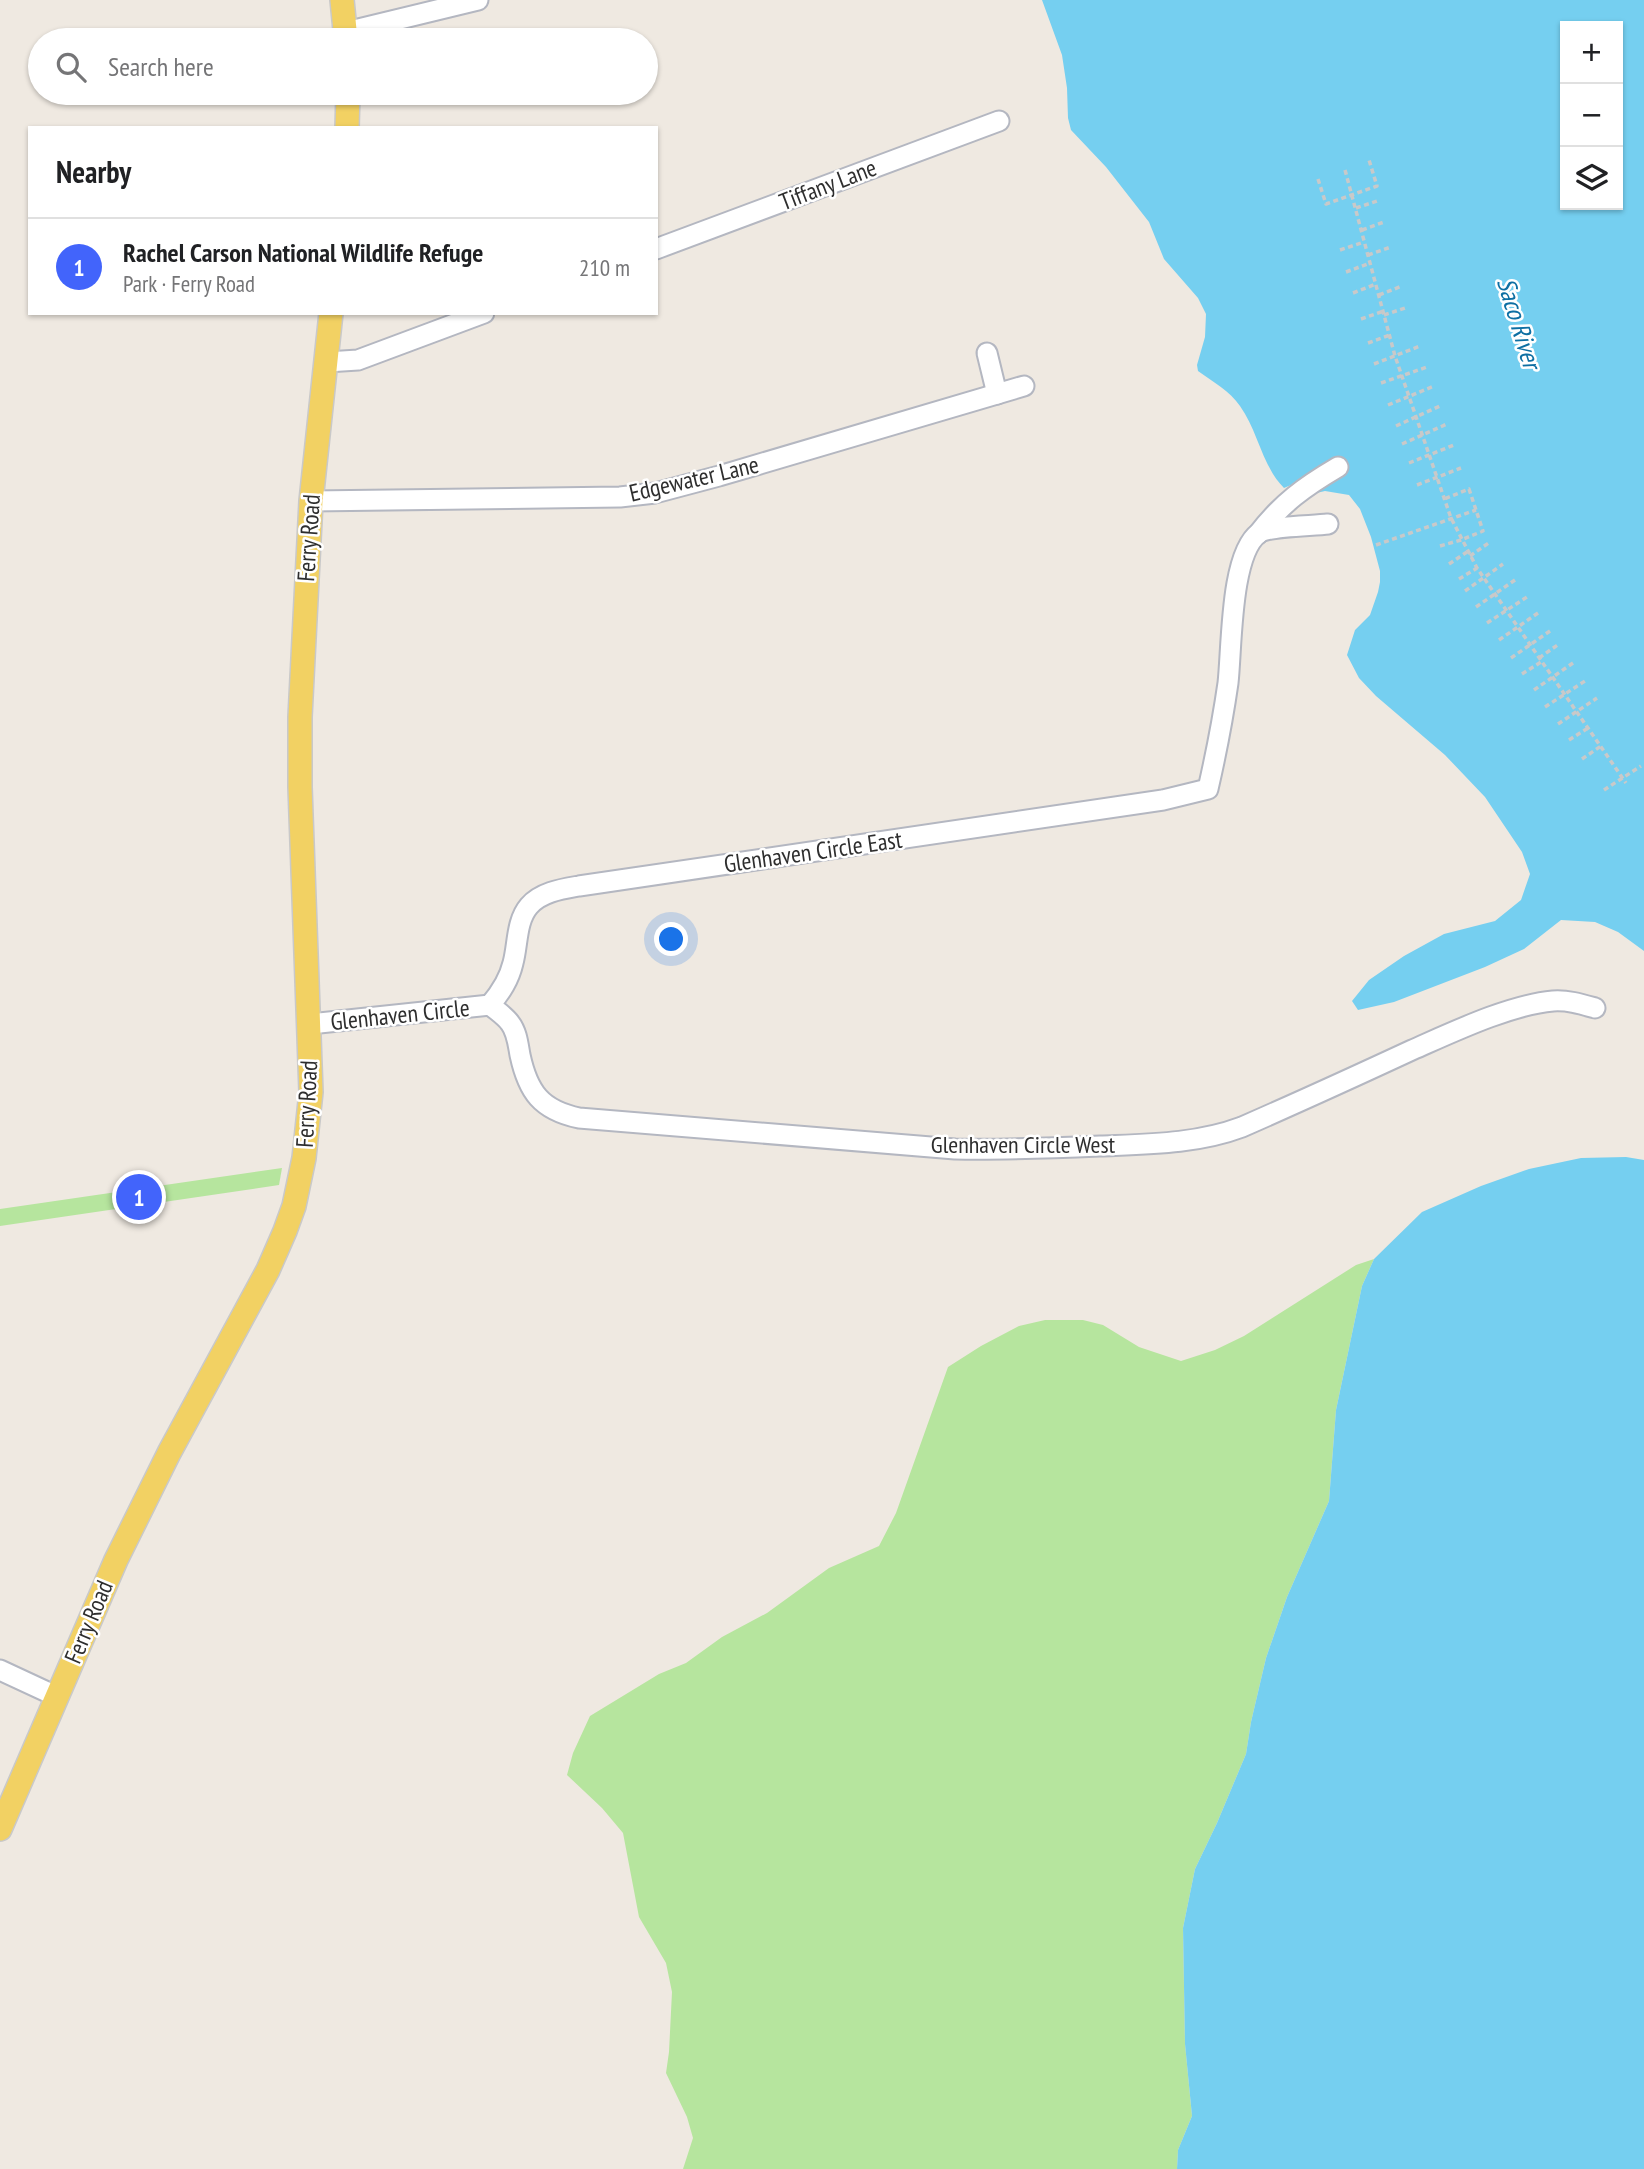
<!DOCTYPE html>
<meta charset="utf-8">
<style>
:root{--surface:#fff;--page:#f6f6f6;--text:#202124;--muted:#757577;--line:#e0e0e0;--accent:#4264fb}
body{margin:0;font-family:"PT Sans Narrow",sans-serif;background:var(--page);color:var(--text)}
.controls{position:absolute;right:21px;top:21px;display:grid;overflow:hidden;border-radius:0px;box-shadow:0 2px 5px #0004}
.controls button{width:63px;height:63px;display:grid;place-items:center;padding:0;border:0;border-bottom:2px solid var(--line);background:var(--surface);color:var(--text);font:35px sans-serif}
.you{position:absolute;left:672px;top:940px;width:24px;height:24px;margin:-18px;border:5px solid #fff;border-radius:50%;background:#1a73e8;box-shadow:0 0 0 10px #1a73e833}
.badge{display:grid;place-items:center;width:46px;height:46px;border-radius:50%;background:var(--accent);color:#fff;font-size:23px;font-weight:700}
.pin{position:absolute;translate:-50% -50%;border:4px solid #fff;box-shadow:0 2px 7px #0006}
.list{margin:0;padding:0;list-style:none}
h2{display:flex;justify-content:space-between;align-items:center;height:91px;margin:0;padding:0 28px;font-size:30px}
h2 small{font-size:23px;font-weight:400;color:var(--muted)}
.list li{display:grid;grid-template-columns:46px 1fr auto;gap:21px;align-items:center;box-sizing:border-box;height:98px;padding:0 28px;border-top:2px solid var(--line)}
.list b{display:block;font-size:26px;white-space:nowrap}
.list p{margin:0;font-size:23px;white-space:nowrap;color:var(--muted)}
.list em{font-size:23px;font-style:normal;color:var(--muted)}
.icon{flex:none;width:38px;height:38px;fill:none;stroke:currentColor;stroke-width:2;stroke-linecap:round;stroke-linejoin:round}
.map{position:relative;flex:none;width:1644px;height:2169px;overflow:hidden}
.search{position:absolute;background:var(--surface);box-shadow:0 2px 5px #0004;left:28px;top:28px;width:630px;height:77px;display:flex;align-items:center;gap:18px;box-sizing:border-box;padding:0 24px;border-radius:38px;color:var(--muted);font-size:26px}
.panel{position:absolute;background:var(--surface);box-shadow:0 2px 5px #0004;left:28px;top:126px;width:630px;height:189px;border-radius:0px}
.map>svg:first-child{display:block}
.green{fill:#b6e59e}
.water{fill:#75cff0;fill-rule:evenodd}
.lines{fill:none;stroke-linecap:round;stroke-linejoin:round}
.minor-casing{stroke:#b4b7c1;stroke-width:23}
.major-casing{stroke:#c9c9c9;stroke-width:26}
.path{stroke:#c9c9c9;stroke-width:3.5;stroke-dasharray:5 3.5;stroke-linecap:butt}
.minor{stroke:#fff;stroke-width:19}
.major{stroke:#f2d163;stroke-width:23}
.labels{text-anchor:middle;stroke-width:5;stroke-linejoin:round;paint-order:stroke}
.street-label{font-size:24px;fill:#2e2e2e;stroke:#fff}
.water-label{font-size:26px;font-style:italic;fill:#0d6fa3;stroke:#fff}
</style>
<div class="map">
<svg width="1644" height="2169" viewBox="0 0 1644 2169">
<rect width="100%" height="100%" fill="#efe9e1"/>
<g class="green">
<path d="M282,1168L279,1185L0,1226V1209Z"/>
<path d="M1374,1259L1362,1286L1336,1410L1329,1501L1287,1597L1266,1658L1251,1722L1246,1754L1217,1823L1195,1869L1183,1928L1185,2044L1192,2116L1178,2150L1177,2169H683L693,2138L687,2117L666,2073L669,2052L672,1992L666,1963L639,1917L623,1833L602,1808L567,1775L573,1753L590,1716L659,1674L686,1663L722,1637L767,1613L829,1568L879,1546L896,1513L948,1367L981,1346L1019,1326L1045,1320H1083L1103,1325L1139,1347L1181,1361L1215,1350L1244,1336L1356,1265Z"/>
</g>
<g class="water">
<path d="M1042,0H1644V951L1618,932L1595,922L1561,920L1524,949L1485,967L1394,1002L1358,1010L1352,1001L1369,980L1404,956L1444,934L1495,921L1521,900L1530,874L1522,852L1485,797L1445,755L1376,696L1359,678L1347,655L1355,630L1370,615L1378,592L1380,582V571L1371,537L1360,509L1349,495L1325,491L1312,494L1299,479L1291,485L1284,488C1262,466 1258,431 1240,406C1230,391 1213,382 1198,371L1197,365L1205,337L1206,314L1198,298L1164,259L1149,222L1106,167L1071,130L1068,118L1067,88L1062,55ZM1565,26H1618V205H1565Z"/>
<path d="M1626,1157L1644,1160V2169H1177L1178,2150L1192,2116L1185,2044L1183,1928L1195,1869L1217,1823L1246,1754L1251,1722L1266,1658L1287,1597L1329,1501L1336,1410L1362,1286L1374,1259L1422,1212L1481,1186L1529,1169L1581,1158Z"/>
</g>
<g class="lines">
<defs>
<g id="minor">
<path d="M346,32L478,0"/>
<path d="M656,249L999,121"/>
<path d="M987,353L997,394"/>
<path d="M327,362L358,360L484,313"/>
<path d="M311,501L620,497L655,493L719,476L1024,386"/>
<path d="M1258,534C1282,503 1304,487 1338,467"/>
<path d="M490,1005C497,1011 505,1016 510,1023C517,1032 518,1044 520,1055C528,1092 541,1110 579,1118L955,1149C1004,1150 1052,1148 1100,1146C1148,1144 1197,1144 1242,1127C1299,1102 1356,1076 1412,1050C1453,1032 1509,1005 1553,1001C1568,1000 1581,1004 1595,1008"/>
<path d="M490,1005C501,992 509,980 513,963C518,945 516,921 529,906C541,892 562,889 579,886L1163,800L1208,789C1216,754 1223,718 1228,683C1232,648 1230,554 1259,533C1269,526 1313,526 1328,524"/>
<path d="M310,1024L490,1005"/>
<path d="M0,1670L58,1697"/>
</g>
<g id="major">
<path d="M342,0L346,40"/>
<path d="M347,128L348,93"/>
<path d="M0,1829L116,1560L169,1453L268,1270L285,1231L294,1206L304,1158L311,1092L300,787V717L311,501L331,313"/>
</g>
</defs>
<use href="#minor" class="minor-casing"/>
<use href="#major" class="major-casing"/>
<g class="path">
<path d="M1345,170L1395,356L1451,518L1477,568L1626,783"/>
<path d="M1318,179L1326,204L1377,186L1369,160"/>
<path d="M1356,208L1377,201"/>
<path d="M1362,230L1384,222"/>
<path d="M1340,250L1364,242"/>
<path d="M1368,255L1391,247"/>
<path d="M1346,272L1370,263"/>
<path d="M1353,293L1376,284"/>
<path d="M1379,295L1402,286"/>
<path d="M1384,315L1408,307"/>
<path d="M1361,319L1384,311"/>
<path d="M1368,343L1390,335"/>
<path d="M1374,364L1420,346"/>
<path d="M1381,383L1427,367"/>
<path d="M1388,405L1434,386"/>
<path d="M1396,426L1440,406"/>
<path d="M1402,444L1447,424"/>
<path d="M1409,463L1454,445"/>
<path d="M1417,485L1461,468"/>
<path d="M1376,545L1476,510"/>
<path d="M1440,546L1461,540L1483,531L1469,489L1444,499"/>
<path d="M1470,556L1490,542"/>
<path d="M1449,564L1467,552"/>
<path d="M1459,579L1477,568"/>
<path d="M1465,591L1503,564"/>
<path d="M1476,607L1515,580"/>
<path d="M1487,623L1527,597"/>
<path d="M1499,640L1538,613"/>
<path d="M1511,658L1550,631"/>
<path d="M1539,658L1559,644"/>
<path d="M1522,674L1541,662"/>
<path d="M1534,690L1573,663"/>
<path d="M1545,707L1585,681"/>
<path d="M1558,724L1597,698"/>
<path d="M1569,740L1588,728"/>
<path d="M1582,759L1601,746"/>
<path d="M1604,790L1641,766"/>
</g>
<use href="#minor" class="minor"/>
<use href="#major" class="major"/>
</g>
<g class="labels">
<g class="street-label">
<text transform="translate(828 185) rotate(-21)" y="8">Tiffany Lane</text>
<text transform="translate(694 479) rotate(-13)" y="8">Edgewater Lane</text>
<text transform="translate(309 538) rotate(-86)" y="8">Ferry Road</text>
<text transform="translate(813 852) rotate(-8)" y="8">Glenhaven Circle East</text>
<text transform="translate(400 1015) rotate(-6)" y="8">Glenhaven Circle</text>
<text transform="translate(307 1104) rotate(-87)" y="8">Ferry Road</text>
<text x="1023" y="1153">Glenhaven Circle West</text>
<text transform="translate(89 1622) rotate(-67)" y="8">Ferry Road</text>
</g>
<g class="water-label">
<text transform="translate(1519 323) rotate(73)" y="9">Saco River</text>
</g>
</g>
</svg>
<div class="controls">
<button>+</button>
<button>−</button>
<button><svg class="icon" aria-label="layers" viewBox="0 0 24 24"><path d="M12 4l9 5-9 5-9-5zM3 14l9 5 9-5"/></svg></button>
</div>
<div class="you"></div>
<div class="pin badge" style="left:139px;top:1197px">1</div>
<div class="search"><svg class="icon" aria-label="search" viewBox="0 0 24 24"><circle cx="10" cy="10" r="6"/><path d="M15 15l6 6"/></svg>Search here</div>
<section class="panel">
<h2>Nearby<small></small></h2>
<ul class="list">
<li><span class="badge">1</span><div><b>Rachel Carson National Wildlife Refuge</b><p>Park · Ferry Road</p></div><em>210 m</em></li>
</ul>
</section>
</div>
